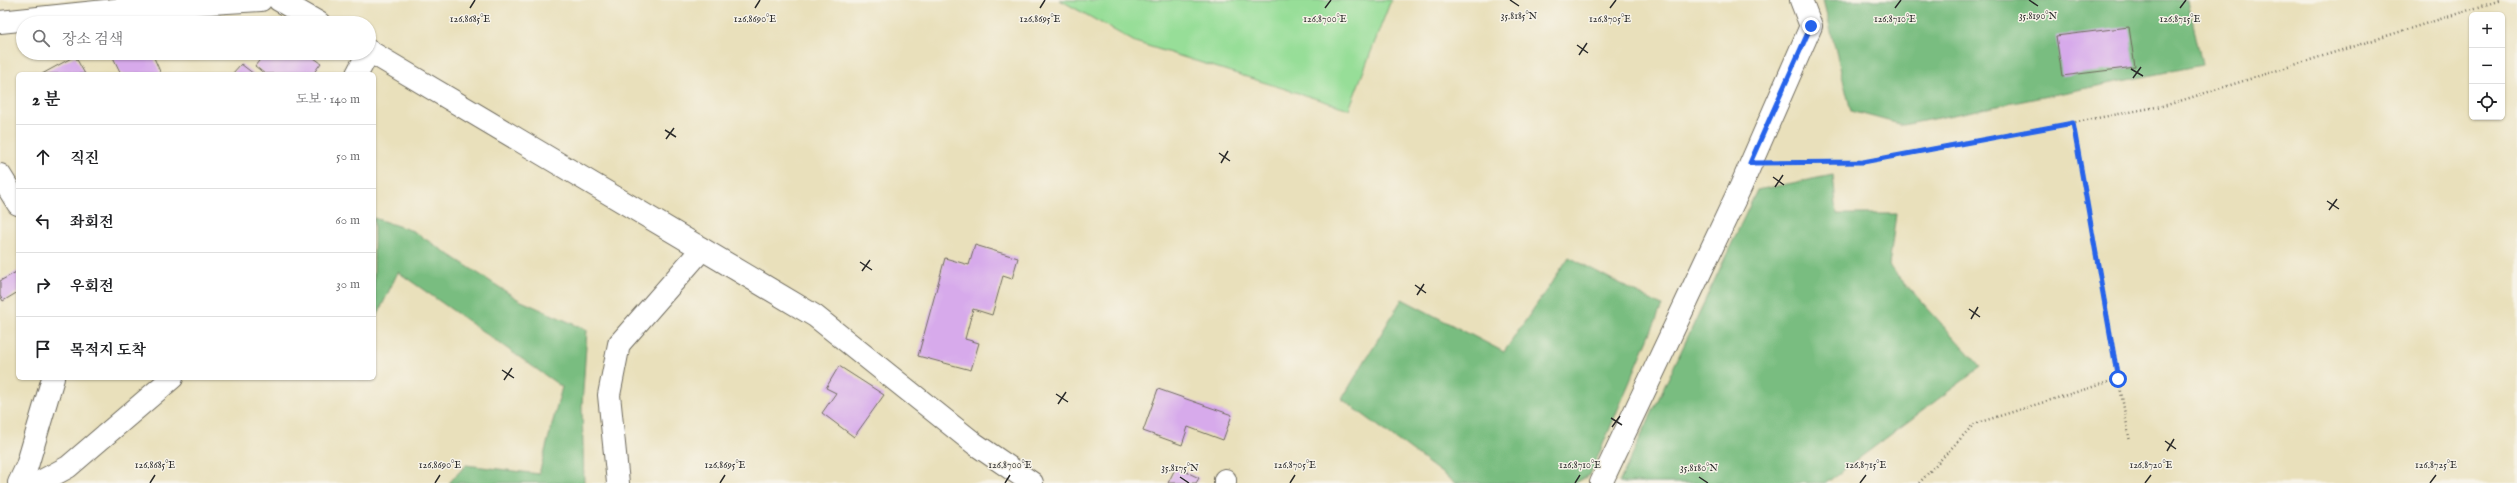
<!DOCTYPE html>
<html lang="ko">
<meta charset="utf-8">
<style>
:root{--surface:#fff;--page:#f6f6f6;--text:#202124;--muted:#757577;--line:#e0e0e0}
body{margin:0;font-family:"IM FELL English","Noto Serif KR",serif;background:var(--page);color:var(--text)}
.controls{position:absolute;right:12px;top:12px;display:grid;overflow:hidden;border-radius:6px;box-shadow:0 1px 3px #0004}
.controls button{width:36px;height:36px;display:grid;place-items:center;padding:0;border:0;border-bottom:1px solid var(--line);background:var(--surface);color:var(--text);font:20px sans-serif}
.stop{position:absolute;width:12px;height:12px;margin:-9px;border:3px solid #2563eb;border-radius:50%;background:#fff}
.stop.end{background:#2563eb;border-color:#fff;box-shadow:0 1px 4px #0008}
.list{margin:0;padding:0;list-style:none}
h2{display:flex;justify-content:space-between;align-items:center;height:52px;margin:0;padding:0 16px;font-size:17px}
h2 small{font-size:13px;font-weight:400;color:var(--muted)}
.list li{display:grid;grid-template-columns:26px 1fr auto;gap:12px;align-items:center;box-sizing:border-box;height:64px;padding:0 16px;border-top:1px solid var(--line)}
.list b{display:block;font-size:15px;white-space:nowrap}
.list em{font-size:13px;font-style:normal;color:var(--muted)}
.icon{flex:none;width:22px;height:22px;fill:none;stroke:currentColor;stroke-width:2;stroke-linecap:round;stroke-linejoin:round}
.map{position:relative;flex:none;width:2517px;height:483px;overflow:hidden}
.search{position:absolute;background:var(--surface);box-shadow:0 1px 3px #0004;left:16px;top:16px;width:360px;height:44px;display:flex;align-items:center;gap:10px;box-sizing:border-box;padding:0 14px;border-radius:22px;color:var(--muted);font-size:15px}
.panel{position:absolute;background:var(--surface);box-shadow:0 1px 3px #0004;left:16px;top:72px;width:360px;height:308px;border-radius:6px}
.map>svg:first-child{display:block}
.green{fill:#97de98;stroke:#618462}
.forest{fill:#79bd80;stroke:#527456}
.building{fill:#d7aaeb}
.lines{fill:none;stroke-linecap:round;stroke-linejoin:round}
.minor-casing{stroke:#6e6a5d;stroke-width:24}
.path{stroke:#6e6a5d;stroke-width:2.5;stroke-dasharray:1 3;stroke-linecap:butt}
.minor{stroke:#fff;stroke-width:22}
.route{stroke:#2563eb;stroke-width:5}
.ticks{fill:none;stroke:#2b2b2b;stroke-width:1.5}
.ticks-label{font-size:10px;text-anchor:middle;fill:#2b2b2b;stroke:#f7f3e8;stroke-width:3;stroke-linejoin:round;paint-order:stroke}
</style>
<div class="map">
<svg width="2517" height="483" viewBox="0 0 2517 483">
<rect width="100%" height="100%" fill="#f7f3e8"/>
<filter id="ink" filterUnits="userSpaceOnUse"><feTurbulence type="fractalNoise" baseFrequency=".025" numOctaves="2"/><feDisplacementMap in="SourceGraphic" scale="8" xChannelSelector="R" yChannelSelector="G"/><feConvolveMatrix kernelMatrix="1 2 1 2 8 2 1 2 1" color-interpolation-filters="sRGB"/></filter>
<filter id="wash" filterUnits="userSpaceOnUse"><feTurbulence type="fractalNoise" baseFrequency=".012" numOctaves="4" result="noise"/><feDisplacementMap in="SourceGraphic" scale="16" xChannelSelector="R" yChannelSelector="G"/><feGaussianBlur stdDeviation="0.9" result="paint"/><feColorMatrix in="noise" values="0 0 0 0 0 0 0 0 0 0 0 0 0 0 0 0 0 1.4 0 .05"/><feComposite in="paint" operator="in"/></filter>
<g filter="url(#wash)">
<rect width="100%" height="100%" fill="#e9e0bb"/>
<path class="green" d="M1060,0H1391L1349,109L1135,42Z"/>
<g class="forest">
<path d="M1823,0H2188L2202,65L1903,125L1851,111Z"/>
<path d="M1833,175L1837,214H1896L1889,266L1981,367L1826,483H1619L1757,190Z"/>
<path d="M374,218L413,231L519,300L587,330L582,406L584,483H449L466,465L539,474L562,387L398,272L377,316L374,317Z"/>
<path d="M1569,257L1662,306L1590,475L1575,483H1455L1342,399L1402,299L1504,352Z"/>
</g>
<g id="blocks">
<g class="building">
<path d="M2129,27L2135,67L2062,76L2056,36Z"/>
<path d="M116,53H152L161,74H121L112,55Z"/>
<path d="M265,53H307L321,63L313,74H265L255,66Z"/>
<path d="M75,56L85,74H42Z"/>
<path d="M241,64L254,74H232Z"/>
<path d="M975,245L1018,258L1012,279L1003,276L992,315L973,309L965,339L979,343L971,370L918,356L945,258L969,265Z"/>
<path d="M18,271V292L3,301L0,296V281Z"/>
<path d="M839,366L884,395L854,437L822,413L836,393L826,388Z"/>
<path d="M1158,389L1232,415L1223,440L1188,427L1182,445L1143,431Z"/>
<path d="M1176,467L1199,478L1196,483H1168Z"/>
</g>
</g>
</g>
<g filter="url(#ink)">
<use href="#blocks" fill-opacity="0" stroke="#6e6a5d" stroke-width="1"/>
<g class="lines">
<defs>
<g id="minor">
<path d="M279,0L319,23"/>
<path d="M0,22L144,7L261,0"/>
<path d="M369,51L815,316L975,444L1032,483"/>
<path d="M357,74L368,53"/>
<path d="M0,175L18,204"/>
<path d="M1225,480V483"/>
<path d="M19,483L27,466L53,378"/>
<path d="M38,483L68,467L172,378"/>
<path d="M618,483L609,395L619,344L702,249"/>
<path d="M1601,483L1741,186L1811,26L1801,0"/>
</g>
</defs>
<use href="#minor" class="minor-casing"/>
<g class="path">
<path d="M2073,123L2130,442"/>
<path d="M1783,163L1863,162L2167,105L2501,0"/>
<path d="M1919,483L1974,424L2118,379"/>
</g>
<use href="#minor" class="minor"/>
</g>
</g>
<g class="lines" filter="url(#ink)">
<path class="route" d="M1811,26L1750,163L1863,162L2073,123L2118,379"/>
</g>
<path class="ticks" d="M1510,0L1519,6M2029,0L2038,6M470,8L475,0M755,8L760,0M1040,8L1045,0M1325,8L1331,0M1610,8L1616,0M1895,8L1901,0M2180,8L2186,0M1577,45L1588,53M1579,55L1587,43M2131,69L2143,76M2133,78L2141,67M665,130L676,137M666,139L674,128M1219,153L1230,161M1221,163L1228,151M1773,177L1784,185M1775,187L1783,175M2327,201L2339,209M2329,210L2337,199M860,262L872,270M862,271L870,260M1415,285L1426,293M1417,295L1424,284M1969,309L1980,317M1971,319L1978,307M502,370L514,378M504,380L512,368M1056,394L1068,402M1058,404L1066,392M1611,418L1622,425M1612,427L1620,416M2165,441L2176,449M2167,451L2174,439M1180,477L1189,483M1699,477L1708,483M150,483L155,475M435,483L440,475M720,483L725,475M1005,483L1010,475M1290,483L1295,475M1575,483L1580,475M1860,483L1866,475M2145,483L2151,475M2430,483L2436,475"/>
<g class="ticks-label">
<text x="1519" y="19">35.8185°N</text>
<text x="2038" y="19">35.8190°N</text>
<text x="470" y="22">126.8685°E</text>
<text x="1040" y="22">126.8695°E</text>
<text x="1325" y="22">126.8700°E</text>
<text x="2180" y="22">126.8715°E</text>
<text x="755" y="22">126.8690°E</text>
<text x="1610" y="22">126.8705°E</text>
<text x="1895" y="22">126.8710°E</text>
<text x="155" y="468">126.8685°E</text>
<text x="440" y="468">126.8690°E</text>
<text x="725" y="468">126.8695°E</text>
<text x="1010" y="468">126.8700°E</text>
<text x="1295" y="468">126.8705°E</text>
<text x="1580" y="468">126.8710°E</text>
<text x="1866" y="468">126.8715°E</text>
<text x="2151" y="468">126.8720°E</text>
<text x="2436" y="468">126.8725°E</text>
<text x="1180" y="471">35.8175°N</text>
<text x="1699" y="471">35.8180°N</text>
</g>
</svg>
<div class="controls">
<button>+</button>
<button>−</button>
<button><svg class="icon" aria-label="locate" viewBox="0 0 24 24"><circle cx="12" cy="12" r="6"/><path d="M12 2v4M12 18v4M2 12h4M18 12h4"/></svg></button>
</div>
<div class="stop" style="left:2118px;top:379px"></div>
<div class="stop end" style="left:1811px;top:26px"></div>
<div class="search"><svg class="icon" aria-label="search" viewBox="0 0 24 24"><circle cx="10" cy="10" r="6"/><path d="M15 15l6 6"/></svg>장소 검색</div>
<section class="panel">
<h2>2 분<small>도보 · 140 m</small></h2>
<ul class="list">
<li><svg class="icon" aria-label="ahead" viewBox="0 0 24 24"><path d="M12 20V5M6 11l6-6 6 6"/></svg><div><b>직진</b></div><em>50 m</em></li>
<li><svg class="icon" aria-label="left" viewBox="0 0 24 24"><path d="M17 20v-9H6M10 6l-5 5 5 5"/></svg><div><b>좌회전</b></div><em>60 m</em></li>
<li><svg class="icon" aria-label="right" viewBox="0 0 24 24"><path d="M7 20v-9h11M14 6l5 5-5 5"/></svg><div><b>우회전</b></div><em>30 m</em></li>
<li><svg class="icon" aria-label="arrive" viewBox="0 0 24 24"><path d="M6 21V4h12l-3 4 3 4H6"/></svg><div><b>목적지 도착</b></div></li>
</ul>
</section>
</div>
